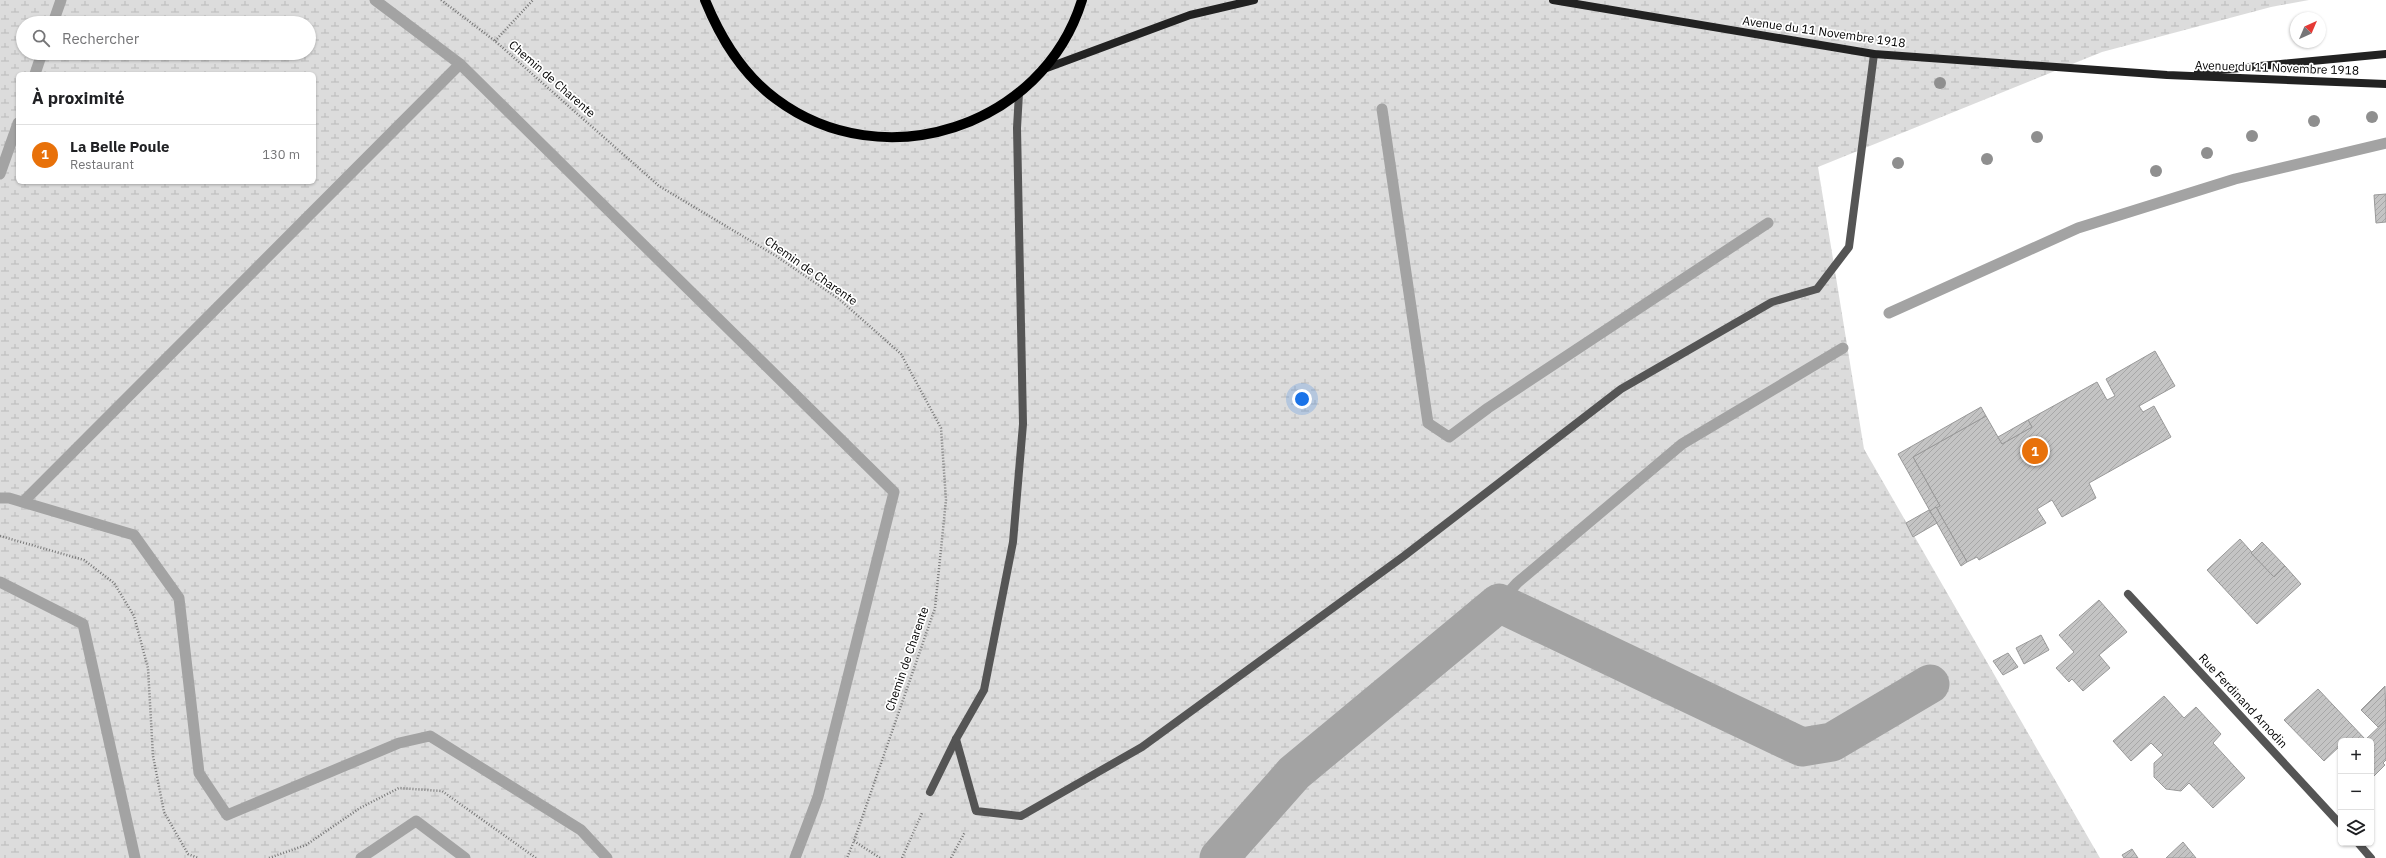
<!DOCTYPE html>
<html lang="fr">
<meta charset="utf-8">
<style>
:root{--surface:#fff;--page:#f6f6f6;--text:#202124;--muted:#757577;--line:#e0e0e0;--accent:#7c3aed}
body{margin:0;font-family:"IBM Plex Sans",sans-serif;background:var(--page);color:var(--text)}
.controls{position:absolute;right:12px;bottom:12px;display:grid;overflow:hidden;border-radius:6px;box-shadow:0 1px 3px #0004}
.controls button{width:36px;height:36px;display:grid;place-items:center;padding:0;border:0;border-bottom:1px solid var(--line);background:var(--surface);color:var(--text);font:20px sans-serif}
.compass{position:absolute;left:2290px;top:12px;width:36px;height:36px;border-radius:50%;background:var(--surface);box-shadow:0 1px 3px #0004;rotate:44deg}
.you{position:absolute;left:1302px;top:399px;width:14px;height:14px;margin:-10px;border:3px solid #fff;border-radius:50%;background:#1a73e8;box-shadow:0 0 0 6px #1a73e833}
.badge{display:grid;place-items:center;width:26px;height:26px;border-radius:50%;background:var(--accent);color:#fff;font-size:13px;font-weight:700}
.pin{position:absolute;translate:-50% -50%;border:2px solid #fff;box-shadow:0 1px 4px #0006}
.list{margin:0;padding:0;list-style:none}
h2{display:flex;justify-content:space-between;align-items:center;height:52px;margin:0;padding:0 16px;font-size:17px}
h2 small{font-size:13px;font-weight:400;color:var(--muted)}
.list li{display:grid;grid-template-columns:26px 1fr auto;gap:12px;align-items:center;box-sizing:border-box;height:60px;padding:0 16px;border-top:1px solid var(--line)}
.list b{display:block;font-size:15px;white-space:nowrap}
.list p{margin:0;font-size:13px;white-space:nowrap;color:var(--muted)}
.list em{font-size:13px;font-style:normal;color:var(--muted)}
.icon{flex:none;width:22px;height:22px;fill:none;stroke:currentColor;stroke-width:2;stroke-linecap:round;stroke-linejoin:round}
.map{position:relative;flex:none;width:2386px;height:858px;overflow:hidden}
.search{position:absolute;background:var(--surface);box-shadow:0 1px 3px #0004;left:16px;top:16px;width:300px;height:44px;display:flex;align-items:center;gap:10px;box-sizing:border-box;padding:0 14px;border-radius:22px;color:var(--muted);font-size:15px}
.panel{position:absolute;background:var(--surface);box-shadow:0 1px 3px #0004;left:16px;top:72px;width:300px;height:112px;border-radius:6px}
.map>svg:first-child{display:block}
.wetland{fill:url(#wetland-marsh);fill-rule:evenodd}
.lines{fill:none;stroke-linecap:round;stroke-linejoin:round}
.stream{stroke:#a3a3a3;stroke-width:11}
.canal{stroke:#a3a3a3;stroke-width:39}
.building{fill:url(#building-hatch);stroke:#999}
.primary-casing{stroke:#dbdbdb;stroke-width:12}
.path{stroke:#777;stroke-width:2.5;stroke-dasharray:1 2;stroke-linecap:butt}
.street{stroke:#555;stroke-width:8}
.secondary{stroke:#222;stroke-width:8}
.primary{stroke:#000;stroke-width:10}
.tree{fill:#8f8f8f}
.labels{text-anchor:middle;stroke-width:3.5;stroke-linejoin:round;paint-order:stroke}
.street-label{font-size:12px;fill:#000;stroke:#fff}
</style>
<div class="map">
<svg width="2386" height="858" viewBox="0 0 2386 858">
<defs>
<pattern id="wetland-marsh" width="20" height="14" patternUnits="userSpaceOnUse"><rect width="20" height="14" fill="#dcdcdc"/><path d="M1 5h8M5 5V1M11 12h8M15 12V8" fill="none" stroke="#bbb"/></pattern>
<pattern id="building-hatch" width="6" height="6" patternUnits="userSpaceOnUse"><rect width="6" height="6" fill="#c4c4c4"/><path d="M-1 1l2-2M0 6l6-6M5 7l2-2" fill="none" stroke="#a7a7a7"/></pattern>
</defs>
<rect width="100%" height="100%" fill="#fff"/>
<path class="wetland" d="M0,0H2309L2271,7L2102,52L1818,167L1864,449L2100,858H0ZM23,23H309V53H23ZM18,74H314V182H18Z"/>
<g class="lines">
<g class="stream">
<path d="M375,0L460,64L894,492L818,797L795,858"/>
<path d="M53,23L61,0"/>
<path d="M35,74L42,53"/>
<path d="M1382,109L1428,423L1449,437L1488,408L1768,223"/>
<path d="M0,174L18,123"/>
<path d="M1889,313L2078,228L2235,179L2386,143"/>
<path d="M0,498H9L134,535L179,598L199,773L227,815L399,743L430,736L581,830L607,858"/>
<path d="M23,502L460,64"/>
<path d="M0,582L83,624L135,858"/>
<path d="M1499,603L1517,583L1682,444L1843,348"/>
<path d="M361,858L416,821L465,858"/>
</g>
<path class="canal" d="M1219,858L1294,773L1499,603L1802,747L1832,742L1930,684"/>
</g>
<g class="building">
<path d="M2386,194V222L2376,223L2374,195Z"/>
<path d="M2155,351L2175,386L2139,406L2143,412L2154,406L2171,437L2089,483L2096,498L2062,517L2052,500L2037,509L2046,523L1979,560L1977,557L1967,562L1936,507L1940,506L1913,457L1986,416L2002,444L2032,427L2028,420L2097,382L2107,400L2115,396L2106,379Z"/>
<path d="M1981,407L1986,416L1913,457L1940,506L1930,511L1898,454Z"/>
<path d="M2028,420L2032,427L2002,444L1998,437Z"/>
<path d="M1936,507L1967,562L1961,566L1930,511Z"/>
<path d="M1929,510L1937,523L1913,537L1906,523Z"/>
<path d="M2240,539L2274,577L2285,566L2301,584L2257,624L2207,570Z"/>
<path d="M2262,542L2285,566L2274,577L2251,553Z"/>
<path d="M2099,600L2127,632L2099,655L2110,668L2083,691L2072,679L2069,682L2056,668L2074,652L2059,635Z"/>
<path d="M2041,635L2049,650L2024,664L2016,648Z"/>
<path d="M2008,653L2018,667L2003,675L1993,661Z"/>
<path d="M2385,686L2386,720L2378,727L2361,710Z"/>
<path d="M2318,689L2365,739L2341,741V745L2324,761L2284,720Z"/>
<path d="M2164,696L2184,718L2196,707L2221,734L2213,743L2245,778L2213,808L2189,783L2181,791L2166,789L2154,777V763L2163,755L2151,743L2131,761L2113,741Z"/>
<path d="M2386,720V760L2383,763L2385,765L2371,779V741H2364Z"/>
<path d="M2183,842L2196,858H2166Z"/>
<path d="M2132,849L2138,858H2124L2122,855Z"/>
</g>
<g class="lines">
<defs>
<path id="primary" d="M705,0C721,39 742,74 776,99C883,179 1043,127 1082,0"/>
</defs>
<use href="#primary" class="primary-casing"/>
<g class="path">
<path d="M441,0L495,41L659,186L776,256L839,299L901,354L941,428L946,500L935,608L854,841L847,858"/>
<path d="M495,41L533,0"/>
<path d="M0,536L84,560L114,583L134,616L148,668L153,756L164,812L188,854L198,858"/>
<path d="M854,841L880,858"/>
<path d="M269,858L306,845L360,808L399,788L442,791L536,858"/>
<path d="M902,858L922,813"/>
<path d="M951,858L965,832"/>
</g>
<g class="street">
<path d="M2128,594L2341,825"/>
<path d="M956,739L976,811L1021,816L1142,747L1404,556L1621,389L1772,302L1817,289L1849,247L1874,54"/>
<path d="M930,792L956,739L984,690L1013,542L1023,424L1017,128L1019,93"/>
<path d="M2358,843L2371,858"/>
</g>
<g class="secondary">
<path d="M1553,0L1874,54L2167,75L2386,84"/>
<path d="M1044,69L1190,15L1254,0"/>
<path d="M2198,72L2386,54"/>
</g>
<use href="#primary" class="primary"/>
</g>
<g class="tree">
<circle cx="1940" cy="83" r="6"/>
<circle cx="2372" cy="117" r="6"/>
<circle cx="2314" cy="121" r="6"/>
<circle cx="2252" cy="136" r="6"/>
<circle cx="2037" cy="137" r="6"/>
<circle cx="2207" cy="153" r="6"/>
<circle cx="1987" cy="159" r="6"/>
<circle cx="1898" cy="163" r="6"/>
<circle cx="2156" cy="171" r="6"/>
</g>
<g class="labels">
<g class="street-label">
<text transform="translate(1824 32) rotate(8)" y="4">Avenue du 11 Novembre 1918</text>
<text transform="translate(2277 68) rotate(2)" y="4">Avenue du 11 Novembre 1918</text>
<text transform="translate(552 79) rotate(41)" y="4">Chemin de Charente</text>
<text transform="translate(811 271) rotate(35)" y="4">Chemin de Charente</text>
<text transform="translate(907 659) rotate(-71)" y="4">Chemin de Charente</text>
<text transform="translate(2243 701) rotate(47)" y="4">Rue Ferdinand Arnodin</text>
</g>
</g>
</svg>
<div class="controls">
<button>+</button>
<button>−</button>
<button><svg class="icon" aria-label="layers" viewBox="0 0 24 24"><path d="M12 4l9 5-9 5-9-5zM3 14l9 5 9-5"/></svg></button>
</div>
<svg class="compass" viewBox="-18 -18 36 36"><path d="M0-13l5 13h-10z" fill="#e53935"/><path d="M0 13l5-13h-10z" fill="#757577"/></svg>
<div class="you"></div>
<div class="pin badge" style="left:2035px;top:451px;background:#e8710a">1</div>
<div class="search"><svg class="icon" aria-label="search" viewBox="0 0 24 24"><circle cx="10" cy="10" r="6"/><path d="M15 15l6 6"/></svg>Rechercher</div>
<section class="panel">
<h2>À proximité<small></small></h2>
<ul class="list">
<li><span class="badge" style="background:#e8710a">1</span><div><b>La Belle Poule</b><p>Restaurant</p></div><em>130 m</em></li>
</ul>
</section>
</div>
